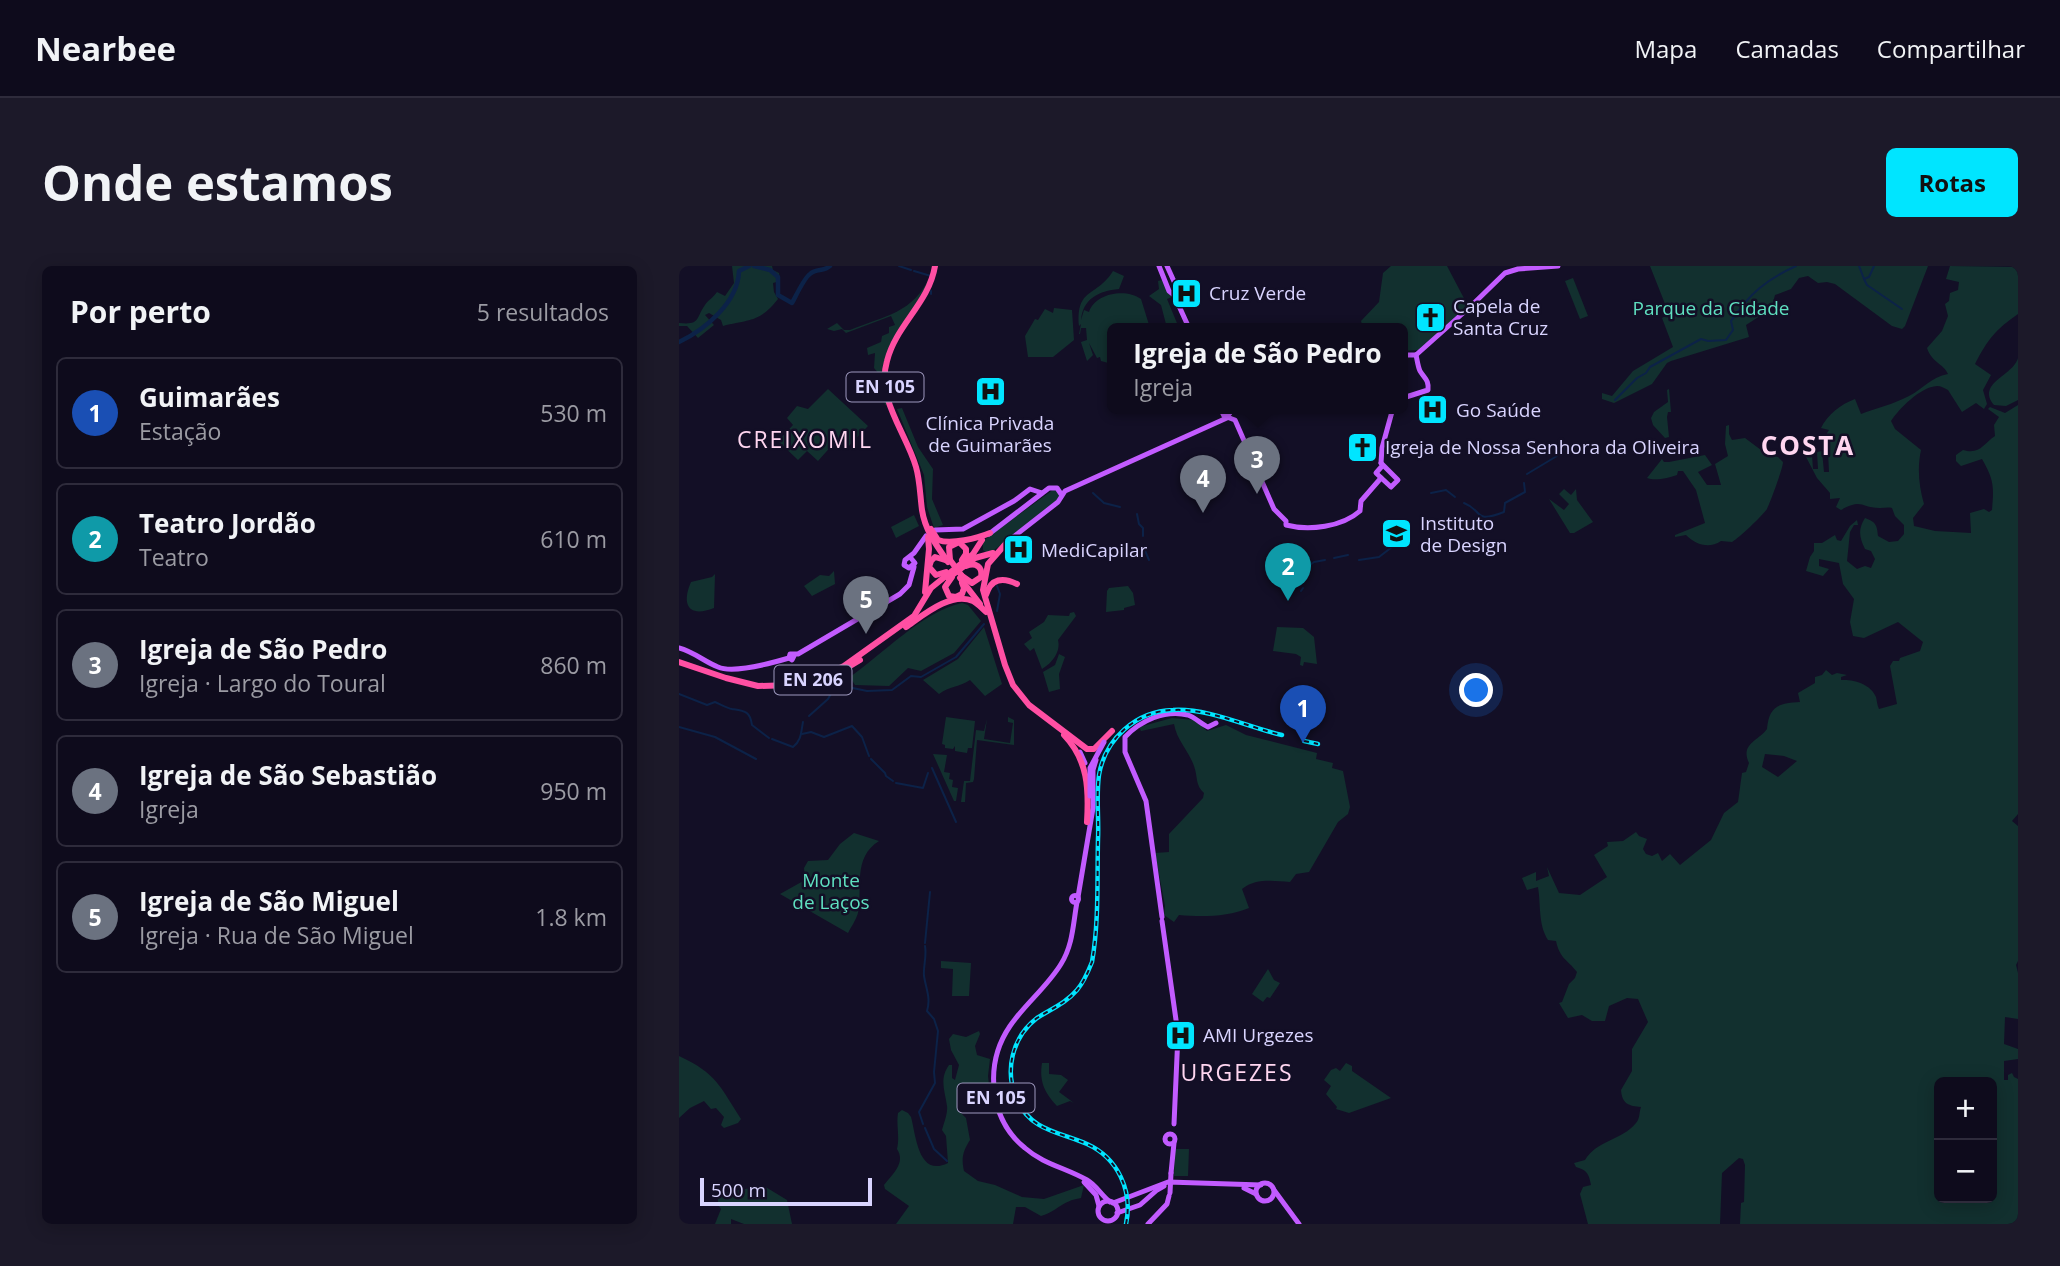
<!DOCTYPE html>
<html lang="pt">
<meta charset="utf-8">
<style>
:root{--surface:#0e0b1c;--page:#1c1929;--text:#f1f3f6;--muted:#9b9ba3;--line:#2e2b3b;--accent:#00e5ff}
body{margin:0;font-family:"Open Sans",sans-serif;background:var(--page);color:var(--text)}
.controls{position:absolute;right:21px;bottom:21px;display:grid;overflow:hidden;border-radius:10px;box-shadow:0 4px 18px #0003}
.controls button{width:63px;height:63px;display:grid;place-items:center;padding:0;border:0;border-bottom:2px solid var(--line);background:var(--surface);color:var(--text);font:35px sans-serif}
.scale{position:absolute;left:21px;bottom:18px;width:172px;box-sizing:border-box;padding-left:7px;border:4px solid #d9d4ff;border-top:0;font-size:19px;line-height:24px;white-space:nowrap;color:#d9d4ff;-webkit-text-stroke:5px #130f26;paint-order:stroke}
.you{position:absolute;left:798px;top:425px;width:24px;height:24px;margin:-18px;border:5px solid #fff;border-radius:50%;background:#1a73e8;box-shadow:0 0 0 10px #1a73e833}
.badge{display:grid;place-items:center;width:46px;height:46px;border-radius:50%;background:var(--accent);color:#fff;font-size:23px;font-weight:700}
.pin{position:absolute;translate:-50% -58px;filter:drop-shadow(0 2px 4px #0008)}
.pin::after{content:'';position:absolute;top:37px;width:24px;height:21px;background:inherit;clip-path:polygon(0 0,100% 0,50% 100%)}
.popup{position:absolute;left:428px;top:57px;width:301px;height:91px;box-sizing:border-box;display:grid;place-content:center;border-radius:10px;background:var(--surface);filter:drop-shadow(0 2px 5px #0005);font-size:23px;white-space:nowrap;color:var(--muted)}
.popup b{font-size:26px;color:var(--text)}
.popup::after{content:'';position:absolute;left:50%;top:100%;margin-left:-14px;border:14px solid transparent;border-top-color:var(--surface)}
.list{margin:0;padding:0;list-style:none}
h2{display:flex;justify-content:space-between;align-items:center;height:91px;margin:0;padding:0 28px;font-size:30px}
h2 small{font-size:23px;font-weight:400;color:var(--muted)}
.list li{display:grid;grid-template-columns:46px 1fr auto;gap:21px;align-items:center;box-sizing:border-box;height:112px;margin:0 14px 14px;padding:0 14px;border:2px solid var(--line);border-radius:10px}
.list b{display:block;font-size:26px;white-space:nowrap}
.list p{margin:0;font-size:23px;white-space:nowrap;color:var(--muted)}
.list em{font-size:23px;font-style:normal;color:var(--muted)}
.map{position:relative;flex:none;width:1339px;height:958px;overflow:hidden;border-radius:10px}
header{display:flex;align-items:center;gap:42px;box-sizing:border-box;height:98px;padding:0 35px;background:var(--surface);border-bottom:2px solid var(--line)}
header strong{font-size:33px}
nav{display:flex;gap:38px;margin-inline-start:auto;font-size:24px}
.intro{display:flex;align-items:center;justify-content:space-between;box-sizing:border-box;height:168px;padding:0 42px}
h1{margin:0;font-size:49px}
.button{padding:18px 32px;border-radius:10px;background:var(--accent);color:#111;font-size:24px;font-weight:700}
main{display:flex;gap:42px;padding:0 42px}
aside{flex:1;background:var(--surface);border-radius:10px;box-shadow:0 4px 18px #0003}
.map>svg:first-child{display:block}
.green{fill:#12302f;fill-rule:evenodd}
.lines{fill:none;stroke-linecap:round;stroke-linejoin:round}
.stream{stroke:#0c2248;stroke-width:2}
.river{stroke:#0c2248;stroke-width:4.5}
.major{stroke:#c25bff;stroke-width:5}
.highway{stroke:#ff4fa3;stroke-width:6}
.rail-casing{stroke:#00e5ff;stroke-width:4.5}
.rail{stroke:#130f26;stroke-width:2;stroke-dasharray:5;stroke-linecap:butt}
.major-bridge{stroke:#c25bff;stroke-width:5}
.highway-bridge{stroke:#ff4fa3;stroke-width:6}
.labels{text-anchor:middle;stroke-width:5;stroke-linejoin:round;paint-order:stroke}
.shield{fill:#130f26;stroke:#9e99be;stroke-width:2}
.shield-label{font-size:18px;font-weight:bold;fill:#d9d4ff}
.poi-label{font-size:19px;fill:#d9d4ff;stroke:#130f26;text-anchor:start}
.park-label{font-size:19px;fill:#5fe0c0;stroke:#130f26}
.quarter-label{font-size:23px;letter-spacing:2px;fill:#ffd6f0;stroke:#130f26}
.district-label{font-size:26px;font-weight:bold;letter-spacing:2px;fill:#ffd6f0;stroke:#130f26}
</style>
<header>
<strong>Nearbee</strong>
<nav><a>Mapa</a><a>Camadas</a><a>Compartilhar</a></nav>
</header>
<div class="intro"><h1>Onde estamos</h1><a class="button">Rotas</a></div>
<main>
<aside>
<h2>Por perto<small>5 resultados</small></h2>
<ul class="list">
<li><span class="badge" style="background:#1a4fb4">1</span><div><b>Guimarães</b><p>Estação</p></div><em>530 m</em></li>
<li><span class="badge" style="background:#0f9aa8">2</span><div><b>Teatro Jordão</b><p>Teatro</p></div><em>610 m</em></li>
<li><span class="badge" style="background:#6b7280">3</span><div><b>Igreja de São Pedro</b><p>Igreja · Largo do Toural</p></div><em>860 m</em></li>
<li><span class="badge" style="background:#6b7280">4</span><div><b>Igreja de São Sebastião</b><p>Igreja</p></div><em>950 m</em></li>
<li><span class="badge" style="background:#6b7280">5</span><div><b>Igreja de São Miguel</b><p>Igreja · Rua de São Miguel</p></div><em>1.8 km</em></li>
</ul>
</aside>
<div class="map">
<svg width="1339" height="958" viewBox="0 0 1339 958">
<rect width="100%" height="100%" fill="#130f26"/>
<g class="green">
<path d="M53,0H93L94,4L100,7L101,15L94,17L95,26L99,33C80,57 71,53 44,60L42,54L30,47L26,49L35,59L19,72L8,60H0V57C22,59 16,53 26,39C29,34 34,32 38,26L46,30L55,17Z"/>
<path d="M712,0H768L788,38V42L740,84L723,85V62H705L702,57L684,62L682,55L700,36L704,7Z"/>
<path d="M971,0H1249L1226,60L1223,63L1213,60L1156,18L1148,16L1139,17L1129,10L1120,12L1112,23L1096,29L1092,44L1088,40L1081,50L1067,59L1070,71L992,95L988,97L973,118L935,137L923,133V127L933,130L954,105L994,81L983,52L990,48Z"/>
<path d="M1271,0L1339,1V48C1316,64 1309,73 1296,98L1312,109L1304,124L1308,138L1305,143L1297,137L1283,146L1269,124C1265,122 1262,120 1258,120C1241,121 1220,143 1212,155L1216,163L1242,184C1238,202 1240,221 1245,238L1234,252L1235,260L1256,265L1292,267L1291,247L1305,243L1310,246L1313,244C1315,220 1315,214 1303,193L1282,200L1277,195V189L1284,184C1301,189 1304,178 1316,170L1315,159L1320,151L1309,143L1311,141L1326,147L1339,139V548L1333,555L1339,560V695L1337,699L1339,707V753L1326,751L1325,778L1339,783V793L1325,795V814H1329V809L1333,807L1335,811L1339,813V958H1061L1062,937L1065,936L1066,899L1064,893L1060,892L1043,907L1041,958H909L901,928L904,921L912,919C910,908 908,904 897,901L895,897L906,894C918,874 942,875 957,857C961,853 960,846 962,841C950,840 943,838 942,824L953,805V783L969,756L959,733L948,732L930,740L926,755H913L903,749L889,752L880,737L883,736L890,718L896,712L898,706C888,693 881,693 877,675L869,674C859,658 862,639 859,621L848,624L843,612L857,606V615L870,610L868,601L880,627L901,629L928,611L915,589L929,580L928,576L944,575L957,566L960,570L968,573L964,583L967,588L973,590L979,587L983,595L991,588L1001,599L1032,574L1045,547L1059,536L1063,507L1067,506L1070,497C1061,478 1079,475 1088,463C1090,441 1099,437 1121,436L1119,427L1136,417V411L1143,409L1147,404L1153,409L1158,407L1168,409L1162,411V414C1174,413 1192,418 1197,431C1198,435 1198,439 1200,443L1218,438L1211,400L1214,395H1220L1221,392L1241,385L1244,376L1219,356L1185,372L1174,370L1171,356L1175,333L1164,318L1160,297L1140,293V300L1150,303L1144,310L1127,305L1131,291L1135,285V277H1143L1156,269L1158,274L1162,275L1171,260L1178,254L1179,259H1175L1171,266L1168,295L1178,303L1186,300L1192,302L1196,293L1192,285L1186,283C1180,271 1179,263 1186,252C1197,256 1198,259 1199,270L1210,276L1219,275L1225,268V259L1216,250L1213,242C1209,241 1205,242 1201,242C1181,242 1184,232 1162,244L1157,241L1161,232L1151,233V227L1138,212L1126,189H1133L1134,203H1139L1138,186L1143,185L1145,206H1150L1148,167L1150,164L1142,162C1148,149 1162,138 1176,133L1182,148C1198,142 1215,138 1230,130C1244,123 1252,111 1269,108C1264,97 1253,97 1248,82L1263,65L1269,50L1266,38L1270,35L1271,27L1279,24L1280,16L1267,13ZM1086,488L1105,490L1118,495L1099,511L1083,501ZM1260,816H1313V932H1260Z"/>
<path d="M434,5L445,10L440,23C419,25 404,33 402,54L405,44L410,46C416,27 447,22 462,33L471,62H433V98L422,95L421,91L418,92L410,77L414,89L408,95L400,70L402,76L408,74L407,62H402L401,68H400L402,58L400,60C397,21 417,32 434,5Z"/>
<path d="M251,10H253L208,88L209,138L206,139L201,109L195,102L196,87L189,89L188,82L202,76L203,70L210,67V61L216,59L212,50L167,67L163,63L155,65L148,63L158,57L165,64H171C205,50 235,47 251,10Z"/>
<path d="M894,12L909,50L901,53L886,15Z"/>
<path d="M483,14L493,31L488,33L500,62H488L482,39L470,30L480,23L479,15Z"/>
<path d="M375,42L393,44L395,74L374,91H349L346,70L356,53L359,54L366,43L374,47Z"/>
<path d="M1339,92V134L1327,140L1315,139C1297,117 1334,110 1339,92Z"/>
<path d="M149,123L189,160L167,183L155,177L139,195L128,185L119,194L99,175L114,159L108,152L118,140L129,143Z"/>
<path d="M990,123L992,146H989L988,151L990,171L986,172L974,159L972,152L975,146L989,136L988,124Z"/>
<path d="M223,142L239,181L254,203L253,233L264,259L255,262L248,241L245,209L218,143Z"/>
<path d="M1050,159V168L1053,174L1066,172L1086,187L1099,191L1104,196C1104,202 1091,237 1088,243C1083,250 1060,272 1053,276L1042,275C1030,283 1017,279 1007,269L996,271V269L1026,257L1017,224L1004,205H999L998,209C990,212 976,215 968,212L983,193L985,196H990L1026,189L1033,199L1019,206L1028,219H1042L1036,198L1049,190L1046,178L1047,160Z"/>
<path d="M375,223L381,228L378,235L314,285L308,287L304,284V275Z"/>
<path d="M885,223L892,229L897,223L898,234L914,256L895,267H891L870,233L885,244L890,238L880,228Z"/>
<path d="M235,249L240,260L217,272L212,261Z"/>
<path d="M155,305L156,318L133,330L125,320L141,309L150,310Z"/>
<path d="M36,308L35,342C10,352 2,339 12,316L33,311Z"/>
<path d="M449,320L454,327L456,339L445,342V344L427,346L428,325L430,322Z"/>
<path d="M283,337L289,339L302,355L275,387L242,405L229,402L210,420L176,419L171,411C205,387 243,346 283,337Z"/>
<path d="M395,346L397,350L379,374C382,386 373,397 363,403L355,382L351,385L345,378L353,372L350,366L365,356L369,349L390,350L391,347Z"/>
<path d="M305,361L323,418L306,430L291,414C281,421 270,420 260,428L244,414L279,393Z"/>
<path d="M598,361L624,362L635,371L638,398L625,396L624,400L621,399L622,391L617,388L594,385Z"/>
<path d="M380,388L386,391L380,408L381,423L370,426L364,406L376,399Z"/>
<path d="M267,451L296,455L293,482H289L288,487L276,485V480L274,483L266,482V479L263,478Z"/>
<path d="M329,451L335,454V479L298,474L295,513L294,516L287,517L286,536H282L285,515H291L297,464L305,465L308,453L305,473L331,477L334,457L329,456Z"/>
<path d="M493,452L516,454L528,465L547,459L567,469L638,487L637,493L654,497L653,502L664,505L671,541L669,548L659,556L630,606L617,608L611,616C594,615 577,612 563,623L570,642C549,651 522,651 500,649L495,656L485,649L486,640L476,587L490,586V568L524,532L525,527C516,519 519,511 515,500C510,485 498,475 495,458L462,465L460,461Z"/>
<path d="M254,488L268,489L265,506L271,507L270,513L274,514L273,521L279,522L277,535H275Z"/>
<path d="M175,567L200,575C173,592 184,622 179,647C177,654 172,661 169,667L101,628L126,614L125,602L129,595L149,594L161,578Z"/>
<path d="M262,695L292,697L290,730H273L274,703L262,702Z"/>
<path d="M589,703L595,714L601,717L591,732L588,731L584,736L573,728Z"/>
<path d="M300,765L301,768L296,780L298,789L311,793L309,810L312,837L302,842L295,840L282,847L287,852L291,874C284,885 282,892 285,905L299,915L316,919L343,931L365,933L405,919L402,932C382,935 379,945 362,950L346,941H337L334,958H217L230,940L206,923L205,919C214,907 227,897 218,883C221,870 217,859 219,847L223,844L229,847L232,851C237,869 239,912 269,897L267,870L263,864C265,857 269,847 268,840C266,825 260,813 270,799H273V812L276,814L280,799L272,784L270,773L274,768L287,771Z"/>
<path d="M0,790C37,807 41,820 62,853L59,857L45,862L42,859L45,851L37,842L32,843L25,835L11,842L0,852Z"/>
<path d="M363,797H370V808L382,809L389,814L380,826L395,837L391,835L378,840C366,827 360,816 363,797Z"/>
<path d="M667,797L673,800V805L712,832L670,847L657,843L658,841L647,828L652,820L645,814L652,804L657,802L661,805Z"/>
<path d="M496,883H510L509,910H495Z"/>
<path d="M85,920L108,934L113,958H65L52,953V958H36L42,943L39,939V932L47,926Z"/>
</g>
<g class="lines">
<g class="stream">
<path d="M220,0L232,4"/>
<path d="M1180,0L1185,13L1190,11L1195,0"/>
<path d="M235,5L252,10"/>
<path d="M1185,13L1188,19L1223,43"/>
<path d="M252,28V25"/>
<path d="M936,134L958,112L967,107L971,101L1022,73L1029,75L1047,74L1054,64L1052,55C1070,28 1088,13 1117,0"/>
<path d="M848,208L883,187L887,180"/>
<path d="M414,227L425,237L441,241"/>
<path d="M752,227L767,224L776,231"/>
<path d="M785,237C805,245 794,258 825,246L826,237L846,226L845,217"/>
<path d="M458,248L460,258L464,262V270"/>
<path d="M464,280L470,294"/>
<path d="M655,292L669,289"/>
<path d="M680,294L700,291L713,281"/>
<path d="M611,313L635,296L646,294"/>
<path d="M318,320L321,328L318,345"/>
<path d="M622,325L624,322"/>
<path d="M0,428L28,439L36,436C41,438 48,442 53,443C66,445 71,445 73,459L90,472"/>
<path d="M130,450L149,433L153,426L169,421L188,425L213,424L232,410L242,411L277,391L305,358"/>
<path d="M0,461L36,471L77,493"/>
<path d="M123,468L132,466L145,471L173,460L183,471L190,490"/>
<path d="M93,473L114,481C123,474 122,465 124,456"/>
<path d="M192,493L206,507L207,510L214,515"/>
<path d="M253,502L277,556"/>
<path d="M217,517L244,522L249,507"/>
<path d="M246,677L251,626"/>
<path d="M244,858L240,846L256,817L255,806L259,765L255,753L248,745C252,732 247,723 245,710C244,700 248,691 246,680"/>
<path d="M246,862L255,883L268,895"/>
</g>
<g class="river">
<path d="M75,0L91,4L99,11V29L113,37C117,30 125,12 131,8C137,2 145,6 151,0"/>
<path d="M0,76C27,63 59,36 60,5L70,0"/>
</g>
<g class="major">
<path d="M480,0L490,25L495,29L510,62"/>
<path d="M488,0L498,22L499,33"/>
<path d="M723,89H737"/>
<path d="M737,89L792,40L826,7L839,3L879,0"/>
<path d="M723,130L727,131L749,124C750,114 746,113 741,105C739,101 738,93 737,89"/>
<path d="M541,142L545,150L556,154L595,243L607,255V259C630,265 663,261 681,245L682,235L702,212"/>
<path d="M546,151L551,147L550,142"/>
<path d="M702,197L719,214L712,221L697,207L704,199"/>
<path d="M702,197L703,182L714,142"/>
<path d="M256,264L284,263L335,235L351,223L363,227"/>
<path d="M310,268L370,222H378L382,228"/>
<path d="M328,276L379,236L386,225L550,151"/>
<path d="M231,291L236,297L230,302L225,299L226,294L235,287L247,270"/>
<path d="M0,382C15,386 26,396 39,401C55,408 93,397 110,392"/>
<path d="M115,390L113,394L110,392L111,388H119L221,328L230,319L235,301"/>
<path d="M401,486L406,497"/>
<circle cx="396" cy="633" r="3.5"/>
<path d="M399,631L414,542V504L417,494"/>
<path d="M398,636C394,658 394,679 382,698C368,721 346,738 331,760C305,798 310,853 346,882C364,898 387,902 408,914C417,919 422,929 431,936"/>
<path d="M483,651L467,535L446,486V471C461,455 486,443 509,449C517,452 522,458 529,461L537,457"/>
<path d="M483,655L499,768L495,858"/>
<circle cx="491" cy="873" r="5"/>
<path d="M492,907L495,877"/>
<path d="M405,916L417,929L420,940"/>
<circle cx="586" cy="926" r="9"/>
<path d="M565,922L577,928"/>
<path d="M595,924L620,958"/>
<circle cx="429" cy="945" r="10"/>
<path d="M434,937L489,916L582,919"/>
<path d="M438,947L461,939L478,924L485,920"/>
<path d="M469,958L488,938L490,930"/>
</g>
<g class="highway">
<path d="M256,0C250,37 217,59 208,95C197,133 227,166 237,201C241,215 241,229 243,244C246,264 257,279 269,296"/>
<path d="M252,263L259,274C272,279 299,272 311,267"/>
<path d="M330,274L309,298L304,324L326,399L334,419L350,439L408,483H415L433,465"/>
<path d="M266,294L256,291L252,295L250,301L257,309L267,306"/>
<path d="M271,294L270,281L280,276L287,283V288L283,294"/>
<path d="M283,310L293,317L302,311C304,301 297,296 287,300"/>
<path d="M273,311L266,321L270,330L277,331L283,328L285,322L283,317"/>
<path d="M269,312L296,292L314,287"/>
<path d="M281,312L301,338"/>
<path d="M246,326L250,283L249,271"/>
<path d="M307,329C312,312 324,311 338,318"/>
<path d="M227,361C243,350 272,325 294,335C299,338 303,342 307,346"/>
<path d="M0,396L47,412L79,420L112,419L149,408L165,400L235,350L252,322L294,288L303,274"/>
<path d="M121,421L151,412L181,394"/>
<path d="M385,469C409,494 410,523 408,556"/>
</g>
<defs>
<g id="rail">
<path d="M625,475L639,478"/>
<path d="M447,958C454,925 439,892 408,878C381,866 352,865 338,834C325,805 333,771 358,752C372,743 387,737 398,724C405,716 409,706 413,696C420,656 418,614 419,573C420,552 417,530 420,509C426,473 457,445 494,444C530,442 568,461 603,469"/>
</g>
</defs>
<use href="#rail" class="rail-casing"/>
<use href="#rail" class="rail"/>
<g class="major-bridge">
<path d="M411,530V502L425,476"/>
<path d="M491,927L492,907"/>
</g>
<path class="highway-bridge" d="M271,294L283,310"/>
</g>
<defs>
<symbol id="hospital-square" viewBox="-11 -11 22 22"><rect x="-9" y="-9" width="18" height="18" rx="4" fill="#00e5ff" stroke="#130f26"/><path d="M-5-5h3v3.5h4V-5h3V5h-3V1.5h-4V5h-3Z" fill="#111"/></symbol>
<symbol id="church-square" viewBox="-11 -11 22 22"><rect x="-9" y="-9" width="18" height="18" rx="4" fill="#00e5ff" stroke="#130f26"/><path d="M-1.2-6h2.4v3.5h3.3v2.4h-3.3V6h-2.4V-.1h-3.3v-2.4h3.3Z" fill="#111"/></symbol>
<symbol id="university-square" viewBox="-11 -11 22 22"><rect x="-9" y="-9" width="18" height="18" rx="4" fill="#00e5ff" stroke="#130f26"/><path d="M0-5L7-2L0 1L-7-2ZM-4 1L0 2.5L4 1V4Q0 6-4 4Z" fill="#111"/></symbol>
</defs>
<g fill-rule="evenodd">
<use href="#hospital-square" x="490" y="10" width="35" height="35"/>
<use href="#church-square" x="734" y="34" width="35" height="35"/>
<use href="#hospital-square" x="294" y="108" width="35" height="35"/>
<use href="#hospital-square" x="736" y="126" width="35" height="35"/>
<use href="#church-square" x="666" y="164" width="35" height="35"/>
<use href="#university-square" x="700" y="250" width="35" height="35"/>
<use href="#hospital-square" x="322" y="266" width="35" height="35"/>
<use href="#hospital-square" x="484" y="752" width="35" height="35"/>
</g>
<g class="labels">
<g class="shield">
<rect x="167.5" y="106.5" width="77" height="29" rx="5"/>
<rect x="95.5" y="399.5" width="77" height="29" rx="5"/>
<rect x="278.5" y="817.5" width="77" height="29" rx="5"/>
</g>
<g class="shield-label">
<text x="206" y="127">EN 105</text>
<text x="134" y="420">EN 206</text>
<text x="317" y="838">EN 105</text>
</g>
<g class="poi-label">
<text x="530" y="34">Cruz Verde</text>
<text x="774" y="47">Capela de<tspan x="774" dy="22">Santa Cruz</tspan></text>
<text x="777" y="151">Go Saúde</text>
<text x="311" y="164" text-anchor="middle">Clínica Privada<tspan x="311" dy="22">de Guimarães</tspan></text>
<text x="706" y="188">Igreja de Nossa Senhora da Oliveira</text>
<text x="741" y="264">Instituto<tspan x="741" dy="22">de Design</tspan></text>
<text x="362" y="291">MediCapilar</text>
<text x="524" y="776">AMI Urgezes</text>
</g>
<g class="park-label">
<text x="1032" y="49">Parque da Cidade</text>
<text x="152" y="621">Monte<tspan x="152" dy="22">de Laços</tspan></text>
</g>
<g class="quarter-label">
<text x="126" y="182">CREIXOMIL</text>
<text x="558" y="815">URGEZES</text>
</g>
<g class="district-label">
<text x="1129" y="189">COSTA</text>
</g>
</g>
</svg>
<div class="controls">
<button>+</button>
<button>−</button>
</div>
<div class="scale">500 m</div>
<div class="you"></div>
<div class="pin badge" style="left:624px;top:477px;background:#1a4fb4">1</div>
<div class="pin badge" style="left:609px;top:335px;background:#0f9aa8">2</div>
<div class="pin badge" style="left:578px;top:228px;background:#6b7280">3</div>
<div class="popup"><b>Igreja de São Pedro</b>Igreja</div>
<div class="pin badge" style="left:524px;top:247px;background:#6b7280">4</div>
<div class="pin badge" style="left:187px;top:368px;background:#6b7280">5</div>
</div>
</main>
